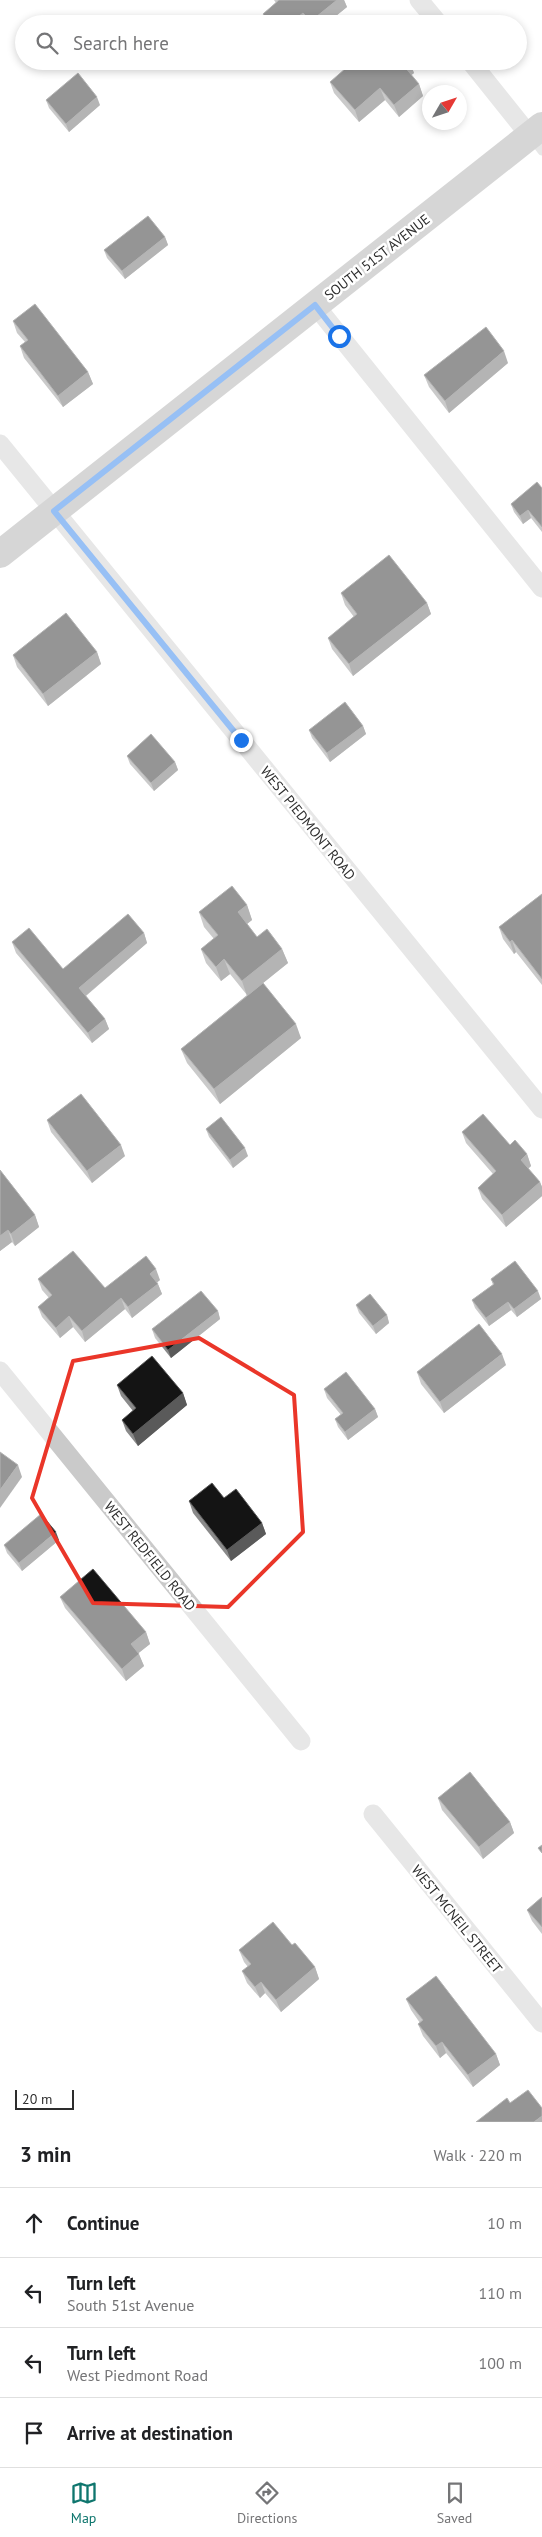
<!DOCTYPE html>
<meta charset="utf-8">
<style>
:root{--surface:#fff;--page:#f6f6f6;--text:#202124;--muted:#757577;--line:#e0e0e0;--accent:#0f766e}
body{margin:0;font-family:"PT Sans",sans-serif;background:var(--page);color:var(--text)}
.compass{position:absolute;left:422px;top:85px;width:45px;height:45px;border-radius:50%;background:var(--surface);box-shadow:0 2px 8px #0003;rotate:51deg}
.scale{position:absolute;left:15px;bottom:12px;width:59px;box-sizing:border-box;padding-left:5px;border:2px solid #2d2d2d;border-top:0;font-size:14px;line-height:18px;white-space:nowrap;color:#2d2d2d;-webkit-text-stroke:4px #fff;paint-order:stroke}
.stop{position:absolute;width:15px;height:15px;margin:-11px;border:4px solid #1a73e8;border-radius:50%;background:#fff}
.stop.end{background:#1a73e8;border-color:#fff;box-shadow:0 1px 5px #0008}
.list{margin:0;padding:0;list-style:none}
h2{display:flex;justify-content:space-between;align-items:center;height:65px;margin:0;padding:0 20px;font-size:21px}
h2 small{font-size:16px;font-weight:400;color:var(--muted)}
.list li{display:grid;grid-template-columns:32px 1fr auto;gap:15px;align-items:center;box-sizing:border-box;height:70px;padding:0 20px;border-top:1px solid var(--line)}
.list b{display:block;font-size:19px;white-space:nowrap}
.list p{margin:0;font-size:16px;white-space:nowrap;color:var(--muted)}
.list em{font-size:16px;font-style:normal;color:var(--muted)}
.icon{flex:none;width:28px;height:28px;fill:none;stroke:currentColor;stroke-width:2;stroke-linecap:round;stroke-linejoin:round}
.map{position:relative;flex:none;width:542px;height:2122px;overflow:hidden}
.search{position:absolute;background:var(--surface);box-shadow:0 2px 8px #0003;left:15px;right:15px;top:15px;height:55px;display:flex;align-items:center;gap:12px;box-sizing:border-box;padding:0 18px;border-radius:28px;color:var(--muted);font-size:19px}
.sheet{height:345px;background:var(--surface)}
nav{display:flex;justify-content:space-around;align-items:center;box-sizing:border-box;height:70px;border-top:1px solid var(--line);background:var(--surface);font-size:14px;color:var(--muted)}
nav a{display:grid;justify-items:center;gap:2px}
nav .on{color:var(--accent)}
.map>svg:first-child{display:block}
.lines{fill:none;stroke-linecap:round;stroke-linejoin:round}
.service{stroke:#cacaca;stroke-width:9}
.minor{stroke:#cacaca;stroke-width:19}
.primary{stroke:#a5a5a5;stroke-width:28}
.wall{fill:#8a8a8a}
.shaded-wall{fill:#5a5a5a}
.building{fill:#141414;stroke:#5a5a5a}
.route{stroke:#1a73e8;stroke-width:6}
.marked{fill:none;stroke:#ea3629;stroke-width:4;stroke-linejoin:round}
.labels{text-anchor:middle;stroke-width:5;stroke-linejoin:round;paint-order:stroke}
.street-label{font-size:14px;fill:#2d2d2d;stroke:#fff}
</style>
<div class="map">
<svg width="542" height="2122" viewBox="0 0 542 2122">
<rect width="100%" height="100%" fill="#fff"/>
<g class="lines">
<path class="service" d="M532,138L542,151"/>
<g class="minor">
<path d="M419,0L439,24"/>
<path d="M470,61L530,136"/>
<path d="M315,305L542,588"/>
<path d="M0,444L542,1109"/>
<path d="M0,1371L301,1741"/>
<path d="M373,1814L542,2023"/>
</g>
<path class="primary" d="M0,554L542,126"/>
</g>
<g class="wall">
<path d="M274,0H344L347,7L326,24H267L263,14L276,3Z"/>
<path d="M409,61L414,73L411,75L419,84L423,96L399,117L385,100L359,122L334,93L330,82Z"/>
<path d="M46,100L100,105L69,132L49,108Z"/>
<path d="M165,237L168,245L125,279L107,258L104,250Z"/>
<path d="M13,321L88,372L93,384L63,407L24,358L20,346L25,342L17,333Z"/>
<path d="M508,363L449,413L429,387L424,375Z"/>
<path d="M542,488V532L531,518L523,524L514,512L511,504Z"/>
<path d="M341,593L427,603L431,614L353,676L332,649L328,638L354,617L345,605Z"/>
<path d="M97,652L101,664L48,706L17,667L13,655Z"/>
<path d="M363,726L366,734L330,762L312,738L309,730Z"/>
<path d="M127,756L175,762L178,770L154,791L130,764Z"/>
<path d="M542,894V985L516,952L514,954L503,939L499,927Z"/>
<path d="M247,905L252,920L247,924L257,937L282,949L288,963L263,983L301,1038L220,1104L187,1063L181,1049L247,995L230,974L221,981L206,963L201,949L214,939L204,927L199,912Z"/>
<path d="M144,933L147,943L86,996L105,1019L109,1029L92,1043L16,953L12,942L63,969Z"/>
<path d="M47,1120L125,1156L92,1183L51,1132Z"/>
<path d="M206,1129L248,1156L233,1168L209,1137Z"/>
<path d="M462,1132L510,1145L527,1154L531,1166L528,1169L540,1182L542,1187V1196L506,1227L482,1199L478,1188L493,1174L466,1143Z"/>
<path d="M0,1170L35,1215L39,1227L15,1246L12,1242L0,1251Z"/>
<path d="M38,1279L105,1288L160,1280L157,1282L162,1294L132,1318L125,1309L85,1342L73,1327L60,1338L42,1317L38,1307L49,1298L42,1290Z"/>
<path d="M491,1279L541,1299L517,1317L511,1310L489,1326L475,1308L472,1300L493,1285Z"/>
<path d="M356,1305L387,1315L389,1323L376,1334L359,1313Z"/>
<path d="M218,1311L220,1319L171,1358L155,1338L152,1329Z"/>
<path d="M506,1365L444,1413L421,1384L417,1372Z"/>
<path d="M117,1385L183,1393L187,1405L138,1446L126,1431L122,1420L133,1411L121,1396Z"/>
<path d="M324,1389L375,1409L378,1417L348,1440L338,1427L335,1419L341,1415L327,1398Z"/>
<path d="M224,1498L262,1523L266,1534L231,1561L193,1513L189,1501Z"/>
<path d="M59,1540L22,1571L7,1553L4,1545Z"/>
<path d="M60,1597L146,1632L150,1644L138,1653L144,1666L126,1681L65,1608Z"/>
<path d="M438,1798L510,1822L514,1833L483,1859L442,1810Z"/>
<path d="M542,1897V1934L532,1921L527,1910Z"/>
<path d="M292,1945L315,1967L319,1979L281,2012L265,1993L260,1998L247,1983L242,1971L248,1967L244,1962L239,1950Z"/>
<path d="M406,1999L496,2054L500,2065L473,2087L446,2053L440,2058L423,2036L418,2024L420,2023L411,2010Z"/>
</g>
<g class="shaded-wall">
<path d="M337,0H344L347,7L326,24H311V21Z"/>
<path d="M303,13L307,24H289Z"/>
<path d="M409,61L414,73L408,78L404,66Z"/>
<path d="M419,84L423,96L399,117L394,105Z"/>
<path d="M380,88L385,100L359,122L355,110Z"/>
<path d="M97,97L100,105L69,132L66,124Z"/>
<path d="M165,237L168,245L125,279L122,271Z"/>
<path d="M504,351L508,363L449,413L445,401Z"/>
<path d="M88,372L93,384L63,407L58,396Z"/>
<path d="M528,510L531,518L523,524L520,516Z"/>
<path d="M427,603L431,614L353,676L349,664Z"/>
<path d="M97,652L101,664L48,706L43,694Z"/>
<path d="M363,726L366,734L330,762L327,753Z"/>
<path d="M175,762L178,770L154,791L151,783Z"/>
<path d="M247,905L252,920L243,927L238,912Z"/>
<path d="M144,933L147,943L83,998L79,988Z"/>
<path d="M512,940L516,952L514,954L510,942Z"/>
<path d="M282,949L288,963L247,996L242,981Z"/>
<path d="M224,959L230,974L221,981L216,967Z"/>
<path d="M105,1019L109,1029L92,1043L88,1033Z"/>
<path d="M296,1024L301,1038L220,1104L214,1089Z"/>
<path d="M121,1145L125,1156L92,1183L87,1171Z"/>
<path d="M245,1148L248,1156L233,1168L230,1160Z"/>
<path d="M527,1154L531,1166L525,1171L521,1160Z"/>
<path d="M540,1182L542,1187V1196L506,1227L502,1215Z"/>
<path d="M35,1215L39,1227L15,1246L11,1234Z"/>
<path d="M8,1230L12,1242L0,1251V1236Z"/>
<path d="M156,1269L160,1280L154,1285L150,1274Z"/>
<path d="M158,1284L162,1294L132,1318L128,1307Z"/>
<path d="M538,1291L541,1299L517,1317L514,1309Z"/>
<path d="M121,1298L125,1309L85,1342L82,1331Z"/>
<path d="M508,1302L511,1310L489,1326L486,1318Z"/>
<path d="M218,1311L220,1319L171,1358L168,1350Z"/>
<path d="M387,1315L389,1323L376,1334L373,1326Z"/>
<path d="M69,1316L73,1327L60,1338L56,1328Z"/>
<path d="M502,1354L506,1365L444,1413L440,1402Z"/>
<path d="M183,1393L187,1405L138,1446L133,1434Z"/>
<path d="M375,1409L378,1417L348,1440L345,1432Z"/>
<path d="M18,1465L22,1477L0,1508V1490Z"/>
<path d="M262,1523L266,1534L231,1561L227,1550Z"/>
<path d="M56,1532L59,1540L22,1571L19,1563Z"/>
<path d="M146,1632L150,1644L135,1656L131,1644Z"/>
<path d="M139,1654L144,1666L126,1681L122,1669Z"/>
<path d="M510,1822L514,1833L483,1859L479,1847Z"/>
<path d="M315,1967L319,1979L281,2012L276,2000Z"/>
<path d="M261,1982L265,1993L260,1998L255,1987Z"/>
<path d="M442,2042L446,2053L440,2058L436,2046Z"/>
<path d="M496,2054L500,2065L473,2087L468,2075Z"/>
<path d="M542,2116V2122H534Z"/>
</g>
<g class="building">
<path d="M279,0H337L311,21L303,13L289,24H271L263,14Z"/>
<path d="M354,61H409L404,66L419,84L394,105L380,88L355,110L330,82Z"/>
<path d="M78,73L97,97L66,124L46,100Z"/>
<path d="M148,216L165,237L122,271L104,250Z"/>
<path d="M35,304L88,372L58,396L20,346L28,340L13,321Z"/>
<path d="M486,327L504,351L445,401L424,375Z"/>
<path d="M537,482L542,488V527L528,510L520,516L511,504Z"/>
<path d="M389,555L427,603L349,664L328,638L357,614L341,593Z"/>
<path d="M66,613L97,652L43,694L13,655Z"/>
<path d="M345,702L363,726L327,753L309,730Z"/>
<path d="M151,734L175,762L151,783L127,756Z"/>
<path d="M232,886L247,905L238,912L257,937L267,929L282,949L242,981L224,959L216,967L201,949L218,935L199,912Z"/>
<path d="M542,894V979L512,940L510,942L499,927Z"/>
<path d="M128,914L144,933L79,988L105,1019L88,1033L12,942L29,928L63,969Z"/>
<path d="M263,983L296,1024L214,1089L181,1049Z"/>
<path d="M81,1094L121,1145L87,1171L47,1120Z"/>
<path d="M483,1114L510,1145L515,1140L527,1154L521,1160L540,1182L502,1215L478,1188L496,1171L462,1132Z"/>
<path d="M221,1117L245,1148L230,1160L206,1129Z"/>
<path d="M0,1170L35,1215L11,1234L8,1230L0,1236Z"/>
<path d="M73,1251L105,1288L146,1256L156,1269L150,1274L158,1284L128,1307L121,1298L82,1331L69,1316L56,1328L38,1307L52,1295L38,1279Z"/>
<path d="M515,1261L538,1291L514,1309L508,1302L486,1318L472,1300L494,1284L491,1279Z"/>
<path d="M201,1291L218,1311L168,1350L152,1329Z"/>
<path d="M370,1294L387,1315L373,1326L356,1305Z"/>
<path d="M479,1324L502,1354L440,1402L417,1372Z"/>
<path d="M152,1356L183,1393L133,1434L122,1420L136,1408L117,1385Z"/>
<path d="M346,1372L375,1409L345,1432L335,1419L343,1413L324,1389Z"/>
<path d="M0,1452L18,1465L0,1490Z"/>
<path d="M212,1483L224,1498L236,1489L262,1523L227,1550L189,1501Z"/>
<path d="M41,1514L56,1532L19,1563L4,1545Z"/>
<path d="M93,1569L146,1632L131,1644L139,1654L122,1669L60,1597Z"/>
<path d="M470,1772L510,1822L479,1847L438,1798Z"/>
<path d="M542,1845V1853L538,1848Z"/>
<path d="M542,1897V1927L527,1910Z"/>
<path d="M273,1922L292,1945L295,1943L315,1967L276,2000L261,1982L255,1987L242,1971L251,1964L239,1950Z"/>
<path d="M436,1976L496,2054L468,2075L442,2042L436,2046L418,2024L423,2020L406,1999Z"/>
<path d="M528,2090L542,2108V2116L534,2122H476L507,2098L510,2103Z"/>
</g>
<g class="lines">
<path class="route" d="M241,740L54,511L315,305L339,336"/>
</g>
<path d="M0 0H542V2122H0ZM199,1338L294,1395L303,1532L228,1607L93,1603L32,1498L73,1361Z" fill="#fff" fill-opacity=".55" fill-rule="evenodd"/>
<path class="marked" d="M199,1338L294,1395L303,1532L228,1607L93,1603L32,1498L73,1361Z"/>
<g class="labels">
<g class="street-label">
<text transform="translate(377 257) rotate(-38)" y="5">SOUTH 51ST AVENUE</text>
<text transform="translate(308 823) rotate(51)" y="5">WEST PIEDMONT ROAD</text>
<text transform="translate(150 1556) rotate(51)" y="5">WEST REDFIELD ROAD</text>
<text transform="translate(457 1919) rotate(51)" y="5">WEST MCNEIL STREET</text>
</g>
</g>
</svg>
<svg class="compass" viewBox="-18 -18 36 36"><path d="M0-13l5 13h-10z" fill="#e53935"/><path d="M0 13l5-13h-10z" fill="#757577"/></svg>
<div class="scale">20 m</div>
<div class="stop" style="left:339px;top:336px"></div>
<div class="stop end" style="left:241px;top:740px"></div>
<div class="search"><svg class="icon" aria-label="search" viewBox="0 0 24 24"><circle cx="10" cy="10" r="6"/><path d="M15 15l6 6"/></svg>Search here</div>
</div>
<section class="sheet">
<h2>3 min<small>Walk · 220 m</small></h2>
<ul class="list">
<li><svg class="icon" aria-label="ahead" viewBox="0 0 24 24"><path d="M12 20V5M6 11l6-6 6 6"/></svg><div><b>Continue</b></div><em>10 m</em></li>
<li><svg class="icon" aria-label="left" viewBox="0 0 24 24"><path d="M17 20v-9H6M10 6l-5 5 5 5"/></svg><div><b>Turn left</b><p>South 51st Avenue</p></div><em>110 m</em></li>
<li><svg class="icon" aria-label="left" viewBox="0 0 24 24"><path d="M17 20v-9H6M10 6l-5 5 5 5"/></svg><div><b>Turn left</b><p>West Piedmont Road</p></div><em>100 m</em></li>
<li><svg class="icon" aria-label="arrive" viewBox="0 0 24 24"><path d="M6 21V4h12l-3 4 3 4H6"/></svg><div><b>Arrive at destination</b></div></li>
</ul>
</section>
<nav>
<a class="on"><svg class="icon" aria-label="map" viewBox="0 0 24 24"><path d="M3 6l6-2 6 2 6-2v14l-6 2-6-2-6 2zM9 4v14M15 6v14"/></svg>Map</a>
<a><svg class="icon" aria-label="directions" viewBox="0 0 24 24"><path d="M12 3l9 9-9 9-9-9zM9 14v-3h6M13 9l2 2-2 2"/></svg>Directions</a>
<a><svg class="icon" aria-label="saved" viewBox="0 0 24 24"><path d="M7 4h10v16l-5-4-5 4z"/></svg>Saved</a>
</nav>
